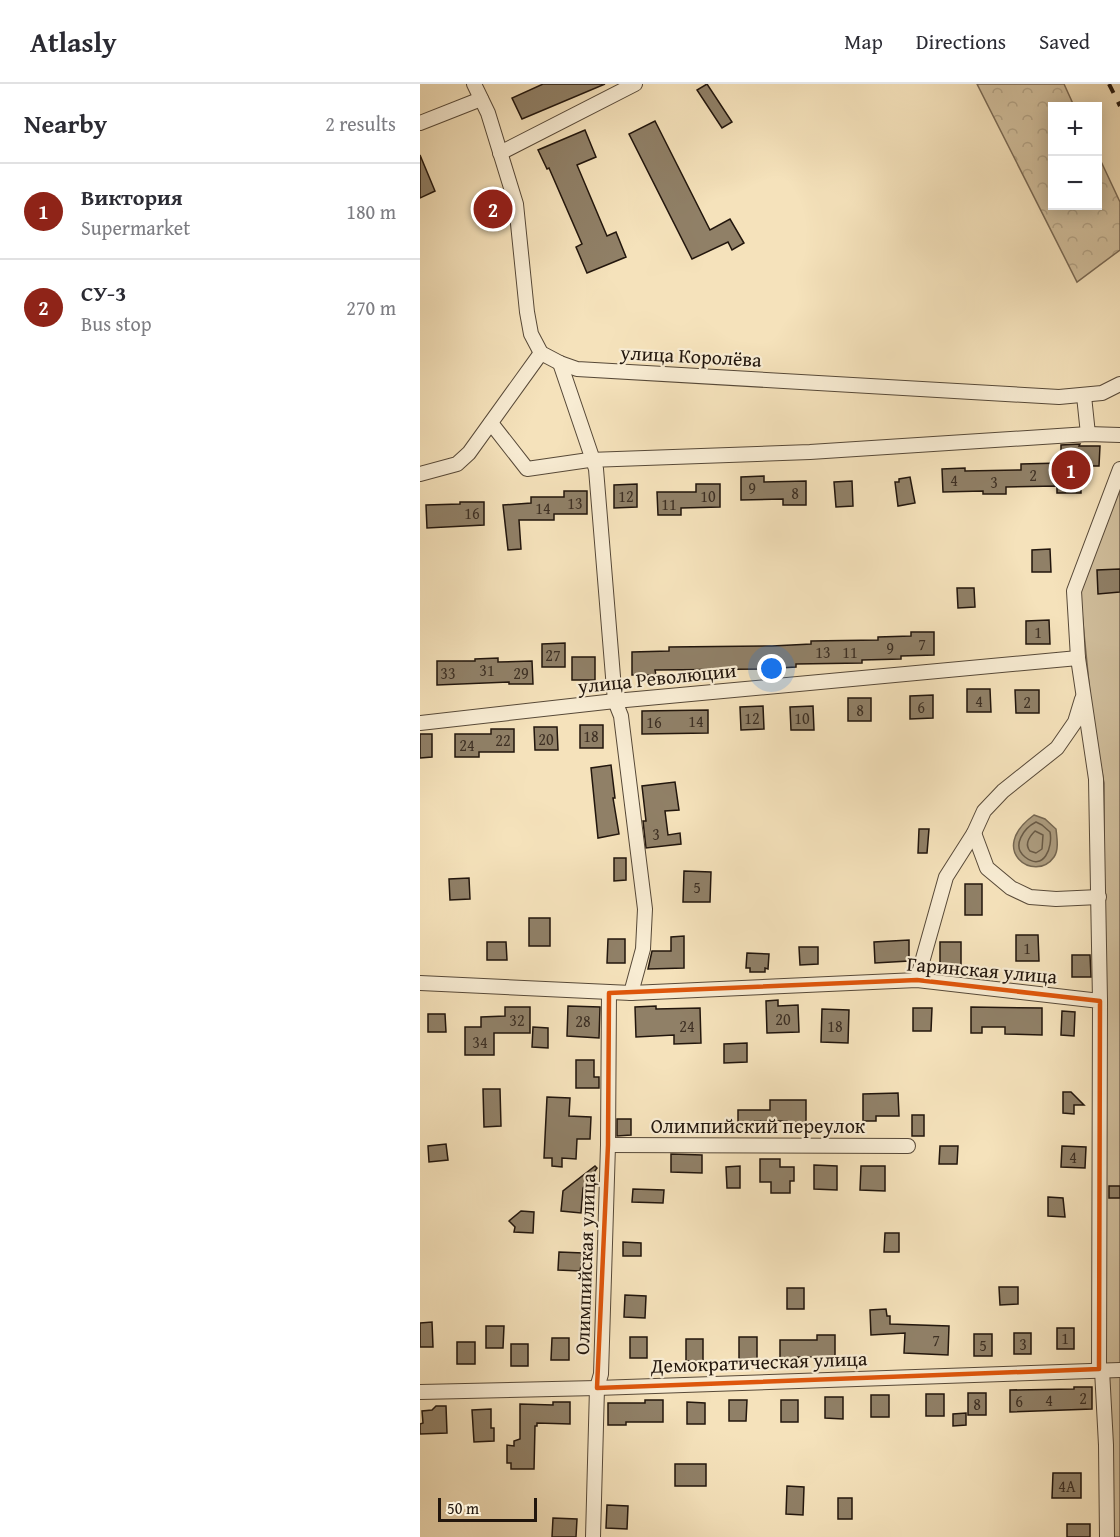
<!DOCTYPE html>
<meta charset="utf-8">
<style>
:root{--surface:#fff;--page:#f2f2f3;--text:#2b2b33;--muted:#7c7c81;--line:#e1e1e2;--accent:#8f2418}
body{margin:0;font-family:"Gentium Book Plus",serif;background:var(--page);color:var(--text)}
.controls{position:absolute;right:18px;top:18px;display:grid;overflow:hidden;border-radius:0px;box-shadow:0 3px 15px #0003}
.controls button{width:54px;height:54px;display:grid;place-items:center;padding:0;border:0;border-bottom:2px solid var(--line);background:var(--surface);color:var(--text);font:30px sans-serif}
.scale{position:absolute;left:18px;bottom:15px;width:99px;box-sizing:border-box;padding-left:6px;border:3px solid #22160d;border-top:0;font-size:16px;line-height:21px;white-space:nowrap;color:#22160d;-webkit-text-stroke:4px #f8ecd3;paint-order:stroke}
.you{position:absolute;left:352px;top:585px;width:21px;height:21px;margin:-15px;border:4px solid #fff;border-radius:50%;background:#1a73e8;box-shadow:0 0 0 9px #1a73e833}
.badge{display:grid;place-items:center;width:39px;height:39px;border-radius:50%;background:var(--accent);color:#fff;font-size:20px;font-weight:700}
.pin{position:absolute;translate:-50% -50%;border:3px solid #fff;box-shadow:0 2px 6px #0006}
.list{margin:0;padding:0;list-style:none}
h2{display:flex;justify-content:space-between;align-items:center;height:78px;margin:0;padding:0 24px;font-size:26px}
h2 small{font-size:20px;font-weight:400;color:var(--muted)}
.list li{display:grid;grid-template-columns:39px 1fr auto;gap:18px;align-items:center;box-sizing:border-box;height:96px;padding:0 24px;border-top:2px solid var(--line)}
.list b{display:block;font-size:22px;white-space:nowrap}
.list p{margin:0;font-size:20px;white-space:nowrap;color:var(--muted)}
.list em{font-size:20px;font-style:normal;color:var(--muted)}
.map{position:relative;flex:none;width:700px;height:1453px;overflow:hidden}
header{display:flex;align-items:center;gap:36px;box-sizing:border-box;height:84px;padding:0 30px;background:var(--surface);border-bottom:2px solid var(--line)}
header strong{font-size:28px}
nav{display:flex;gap:33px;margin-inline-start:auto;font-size:21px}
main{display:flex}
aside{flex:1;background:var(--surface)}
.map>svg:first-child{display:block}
.green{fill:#d1bf9d;stroke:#7a6a55;stroke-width:1.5}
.forest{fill:url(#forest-crowns);stroke:#7a6a55;stroke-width:1.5}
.water{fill:#ad9d80;stroke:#756752;stroke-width:1.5}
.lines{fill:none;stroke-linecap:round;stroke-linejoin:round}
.shore{stroke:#685a46;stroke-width:1.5}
.building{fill:#908067;stroke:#22160d;stroke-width:1.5}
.minor-casing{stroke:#574938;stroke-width:16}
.minor{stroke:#f8ecd3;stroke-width:14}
.rail{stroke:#22160d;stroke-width:4;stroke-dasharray:10 10;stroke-linecap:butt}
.marked{fill:none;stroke:#de560c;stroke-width:4.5;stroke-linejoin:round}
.labels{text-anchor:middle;stroke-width:4.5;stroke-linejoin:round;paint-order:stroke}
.number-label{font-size:16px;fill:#3e3024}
.street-label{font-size:20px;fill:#22160d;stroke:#f8ecd3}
</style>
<header>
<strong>Atlasly</strong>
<nav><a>Map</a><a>Directions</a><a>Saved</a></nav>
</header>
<main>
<aside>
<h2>Nearby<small>2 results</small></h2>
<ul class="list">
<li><span class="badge">1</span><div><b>Виктория</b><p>Supermarket</p></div><em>180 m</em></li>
<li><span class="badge">2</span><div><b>СУ-3</b><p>Bus stop</p></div><em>270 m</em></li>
</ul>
</aside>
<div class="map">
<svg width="700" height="1453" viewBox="0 0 700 1453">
<defs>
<pattern id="forest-crowns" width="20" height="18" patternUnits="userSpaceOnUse" patternTransform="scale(1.5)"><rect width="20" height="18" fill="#d1bf9d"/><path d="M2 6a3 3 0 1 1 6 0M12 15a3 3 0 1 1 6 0" fill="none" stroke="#b3a386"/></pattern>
</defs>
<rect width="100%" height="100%" fill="#f5e2bb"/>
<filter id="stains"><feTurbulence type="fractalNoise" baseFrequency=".00333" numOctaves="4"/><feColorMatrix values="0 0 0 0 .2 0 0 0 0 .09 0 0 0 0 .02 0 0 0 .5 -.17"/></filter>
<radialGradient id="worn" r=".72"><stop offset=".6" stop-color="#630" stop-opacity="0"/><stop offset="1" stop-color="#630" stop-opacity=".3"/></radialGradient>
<path class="green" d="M700,401V1453H685L684,699L673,640L660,509Z"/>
<path class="forest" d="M557,0H644L654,22H632V122H678V71L700,118V166L657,198Z"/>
<path class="water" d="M614,731L625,735L636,745C637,754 639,766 634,773C615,800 566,766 614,731Z"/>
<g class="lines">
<g class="shore">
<path d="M616,738L622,741L630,748C633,763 624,788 605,773C591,762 604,744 616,738Z"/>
<path d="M615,747L623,751L622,765L616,769L610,767C604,760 609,753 615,747Z"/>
</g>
</g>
<g class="building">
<path d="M123,0H185L102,35L92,14Z"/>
<path d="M287,0L312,38L302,44L277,6Z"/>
<path d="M235,37L290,146L310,135L324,159L312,166L308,158L272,175L209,50Z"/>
<path d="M165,46L176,73L157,81L187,152L196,148L206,173L167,189L156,163L162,160L129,84L127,85L118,66Z"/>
<path d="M0,71L15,107L0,114Z"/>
<path d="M660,360L659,362H680L679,382H660L661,409H637V402L586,403V410H563V407L523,408L522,385L545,384V387L601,386V380L641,379V361Z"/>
<path d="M344,392V398L386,397V421H363V415L321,416V393Z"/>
<path d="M490,393L495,419L478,422L475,398H479V395Z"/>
<path d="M432,397L433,422L416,423L414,398Z"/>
<path d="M217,400V423L194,424V401Z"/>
<path d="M276,400H300V423L261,424V431H238L237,408H276Z"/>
<path d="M144,407H167V430H134V436H99L101,465L88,466L83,421L111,419V413H144Z"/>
<path d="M40,418H64V441L7,444L6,421L40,420Z"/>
<path d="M630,465L631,488H612V466Z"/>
<path d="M700,485V508L678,510L677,486Z"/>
<path d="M537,504H554L555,523L538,524Z"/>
<path d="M629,536L630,560H606V537Z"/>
<path d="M491,548H514V571L481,572V575L442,576V579L376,580V583L342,585L235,586L236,591H212V568L249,567V563L352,562L391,560V557L458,556V553L491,552Z"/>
<path d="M145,559V583H122V560Z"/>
<rect x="152" y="573" width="23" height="23"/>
<path d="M78,574V578L112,577L113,600H89V598L17,601V577H55V575Z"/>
<path d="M547,605H570L571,628H547Z"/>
<path d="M595,606H619V629H596Z"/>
<path d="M513,611V634L490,635V612Z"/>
<rect x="428" y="614" width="23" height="23"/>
<path d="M343,622L344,645L321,646L320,623Z"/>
<path d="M393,622L394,646H371L370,623Z"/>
<path d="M288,626V649L222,650V627Z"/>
<rect x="160" y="641" width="23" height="23"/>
<path d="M114,643H137L138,666H115Z"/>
<path d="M71,645H94V668H59V673H35V650H71Z"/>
<path d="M0,650H12V673L0,674Z"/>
<path d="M191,681L195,714H193L199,750L178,754L171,684Z"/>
<path d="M255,698L259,726L245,727L248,751L260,749L261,760L226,764L223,737H226L222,702Z"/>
<path d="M499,745H509L507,769H498Z"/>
<path d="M194,774H206V796L194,797Z"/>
<path d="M264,787L291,788L290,818H263Z"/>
<path d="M49,794L50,815L30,816L29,795Z"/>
<rect x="545" y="800" width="17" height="31"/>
<rect x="109" y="834" width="21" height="28"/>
<path d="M596,851H618L619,877H596Z"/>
<path d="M264,852V884L228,885L232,867H251V853Z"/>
<path d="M188,855H205V879H187Z"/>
<path d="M489,856V877L455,879L454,858Z"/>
<path d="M67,858H86L87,876H67Z"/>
<rect x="520" y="858" width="21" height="24"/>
<path d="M379,863H398V880L380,881Z"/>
<path d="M327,869L349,870L348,885L345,884V888H330V884H326Z"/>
<path d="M652,871H670L671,893H652Z"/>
<path d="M358,916V922L378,921L379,948L347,949L346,917Z"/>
<path d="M148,922L180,923L179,954L147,952Z"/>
<path d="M236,922V925L280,924L281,959L254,960V951L216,953L215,923Z"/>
<path d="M85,923H110V949H74V971H45V943H61V933L85,932Z"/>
<path d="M551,923L622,924V951L585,950V943H562V949H551Z"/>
<path d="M493,924H512L511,947H493Z"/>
<path d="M402,925L429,926L428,959L401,958Z"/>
<path d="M642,927L655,928L654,952L641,951Z"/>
<path d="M8,930H25L26,948H8Z"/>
<path d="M113,943L128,944V964L112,963Z"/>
<path d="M327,959V978L304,979V960Z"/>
<path d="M156,976H174V993H179V1004H156Z"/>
<path d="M63,1005H80L81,1042L64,1043Z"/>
<path d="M643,1008H651L664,1021H654V1030L643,1029Z"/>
<path d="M478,1009L479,1032H456V1037H443V1010Z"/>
<path d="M127,1013L150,1014L149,1032L171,1033L170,1055H157L156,1075L142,1074V1083L132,1082V1074H124Z"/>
<path d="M350,1016H386V1043H367V1037H335V1042L318,1043V1026H350Z"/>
<rect x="492" y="1031" width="12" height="21"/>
<path d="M197,1035H211V1051L197,1052Z"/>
<path d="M26,1060L28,1076L9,1078L8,1062Z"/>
<path d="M520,1062H538L537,1080H519Z"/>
<path d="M642,1062L666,1063L665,1084L641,1083Z"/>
<path d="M251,1070L282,1071V1089L251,1088Z"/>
<path d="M340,1075H360V1083H374V1097H370V1109H351V1098H340Z"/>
<path d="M394,1081L417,1082V1106L394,1105Z"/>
<path d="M175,1082L177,1084L163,1104L161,1129L141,1127L143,1107Z"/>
<path d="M320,1082V1104H307L306,1083Z"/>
<path d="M441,1082H465V1107L440,1106Z"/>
<rect x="689" y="1102" width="11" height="12"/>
<path d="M213,1105L244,1106L243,1119L212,1118Z"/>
<path d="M628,1113L643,1114L645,1133L628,1132Z"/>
<path d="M101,1127L114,1128L113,1149L94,1148L95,1143L89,1137Z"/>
<path d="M465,1149H479V1168H464Z"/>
<path d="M203,1158L221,1159V1172H203Z"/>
<path d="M139,1168L163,1169L160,1187L138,1186Z"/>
<path d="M579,1203H598V1220L580,1221Z"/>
<rect x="367" y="1204" width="17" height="21"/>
<path d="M205,1211L226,1212L225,1234L204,1233Z"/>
<path d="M466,1225L467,1232H470V1240L529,1242L528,1271L484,1269L485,1249L451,1251L450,1226Z"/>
<path d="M12,1238L13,1263H0V1239Z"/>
<path d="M66,1242H84L83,1264H66Z"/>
<rect x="637" y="1244" width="17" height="21"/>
<rect x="594" y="1249" width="17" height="21"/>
<rect x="554" y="1250" width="18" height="22"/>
<path d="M397,1251H415V1273H378V1277H360V1256H397Z"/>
<rect x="210" y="1253" width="17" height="21"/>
<rect x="319" y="1253" width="18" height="22"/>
<path d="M132,1254H149V1276H131Z"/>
<rect x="266" y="1255" width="17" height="22"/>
<rect x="37" y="1258" width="18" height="22"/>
<rect x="91" y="1260" width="17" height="22"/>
<path d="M654,1303H672V1325L590,1328V1306L654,1305Z"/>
<rect x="548" y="1309" width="18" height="22"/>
<rect x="506" y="1310" width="18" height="22"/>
<rect x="451" y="1311" width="18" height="22"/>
<path d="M405,1313H423V1335L405,1334Z"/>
<path d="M225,1316H243V1338H206V1341H188V1319H225Z"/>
<path d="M309,1316H327L326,1337H309Z"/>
<rect x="361" y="1316" width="17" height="22"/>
<path d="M133,1318H150V1340L117,1339V1342H115L114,1385H91V1379H87V1361L94,1362V1357L100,1355V1320L133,1321Z"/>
<path d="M267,1318L285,1319V1340H267Z"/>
<path d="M16,1322H26L27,1349L0,1350V1340L3,1339L2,1327L12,1326Z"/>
<path d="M71,1325V1344H74V1357L54,1358L52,1326Z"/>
<path d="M546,1329V1341L533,1342V1330Z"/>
<rect x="255" y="1380" width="31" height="22"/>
<path d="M633,1389H661V1414H632Z"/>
<path d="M367,1402L384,1403L383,1431L366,1430Z"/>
<rect x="418" y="1414" width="14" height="21"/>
<path d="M187,1421L208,1422L207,1445L186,1444Z"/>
<path d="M133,1434L157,1435L156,1453H132Z"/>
<rect x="647" y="1440" width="23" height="13"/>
</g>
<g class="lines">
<defs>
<g id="minor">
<path d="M54,0L68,29L96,120L107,228L111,250L121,269L140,279L157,285L639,313L682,309L700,300"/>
<path d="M0,39L61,15"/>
<path d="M80,69L215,0"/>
<path d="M140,279L176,385L195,617L201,632L225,825L223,865L211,909"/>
<path d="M664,312L668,350"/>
<path d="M71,339L107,385L169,376L390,368L668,350L700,351"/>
<path d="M0,390L37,380L49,369L121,269"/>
<path d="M0,639L195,617L658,574"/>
<path d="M554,749L567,784L591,804L610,813L636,815L679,813"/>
<path d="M497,896L526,793L554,749L564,727L583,707L637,664L655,638L662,615"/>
<path d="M0,899L211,909L497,896L680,917L679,1285"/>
<path d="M680,917L676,695L658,574L654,507L700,385"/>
<path d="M188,1061L488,1062"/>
<path d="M682,1286L686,1361L687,1453"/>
<path d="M0,1308L177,1304L700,1286"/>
<path d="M173,1453L177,1304L181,1290L188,1061L189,909"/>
</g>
</defs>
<use href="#minor" class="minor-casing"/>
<use href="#minor" class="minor"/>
<path class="rail" d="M689,0L700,22"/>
</g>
<path class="marked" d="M497,896L680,917L679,1285L177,1304L188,1061L189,909Z"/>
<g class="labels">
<g class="number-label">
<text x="613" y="397">2</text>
<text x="534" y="402">4</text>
<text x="574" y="404">3</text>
<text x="332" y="410">9</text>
<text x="375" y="415">8</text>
<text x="206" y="418">12</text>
<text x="288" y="418">10</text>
<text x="155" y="425">13</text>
<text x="249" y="426">11</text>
<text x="123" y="430">14</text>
<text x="52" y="435">16</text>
<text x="618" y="554">1</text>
<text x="502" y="566">7</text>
<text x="470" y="570">9</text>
<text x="403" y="574">13</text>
<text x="430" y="574">11</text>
<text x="133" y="577">27</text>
<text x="67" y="592">31</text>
<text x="28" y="595">33</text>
<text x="101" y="595">29</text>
<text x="559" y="623">4</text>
<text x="607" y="624">2</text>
<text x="501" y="629">6</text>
<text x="440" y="632">8</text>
<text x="332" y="640">12</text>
<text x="382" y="640">10</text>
<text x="276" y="643">14</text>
<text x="234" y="644">16</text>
<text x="171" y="658">18</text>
<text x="126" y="661">20</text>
<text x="83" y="662">22</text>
<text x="47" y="667">24</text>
<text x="236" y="756">3</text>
<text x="277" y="809">5</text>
<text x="607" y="870">1</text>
<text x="363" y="941">20</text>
<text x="97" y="942">32</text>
<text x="163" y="943">28</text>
<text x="267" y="948">24</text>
<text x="415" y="948">18</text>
<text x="60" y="964">34</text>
<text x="653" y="1079">4</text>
<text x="645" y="1260">1</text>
<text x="516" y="1262">7</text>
<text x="603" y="1266">3</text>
<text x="563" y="1267">5</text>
<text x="663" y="1320">2</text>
<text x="629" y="1322">4</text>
<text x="599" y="1323">6</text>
<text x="557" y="1326">8</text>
<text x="647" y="1408">4А</text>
</g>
<g class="street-label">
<text transform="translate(271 272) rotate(3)" y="7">улица Королёва</text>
<text transform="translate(237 594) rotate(-6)" y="7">улица Революции</text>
<text transform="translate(562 886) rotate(5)" y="7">Гаринская улица</text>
<text x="338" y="1049">Олимпийский переулок</text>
<text transform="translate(165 1180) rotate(-88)" y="7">Олимпийская улица</text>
<text transform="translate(339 1278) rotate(-2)" y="7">Демократическая улица</text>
</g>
</g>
<rect width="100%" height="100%" filter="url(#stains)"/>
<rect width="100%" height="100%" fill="url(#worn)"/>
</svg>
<div class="controls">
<button>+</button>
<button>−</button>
</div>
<div class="scale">50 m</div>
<div class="you"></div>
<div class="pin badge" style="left:651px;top:386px">1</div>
<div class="pin badge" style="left:73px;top:125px">2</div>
</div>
</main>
